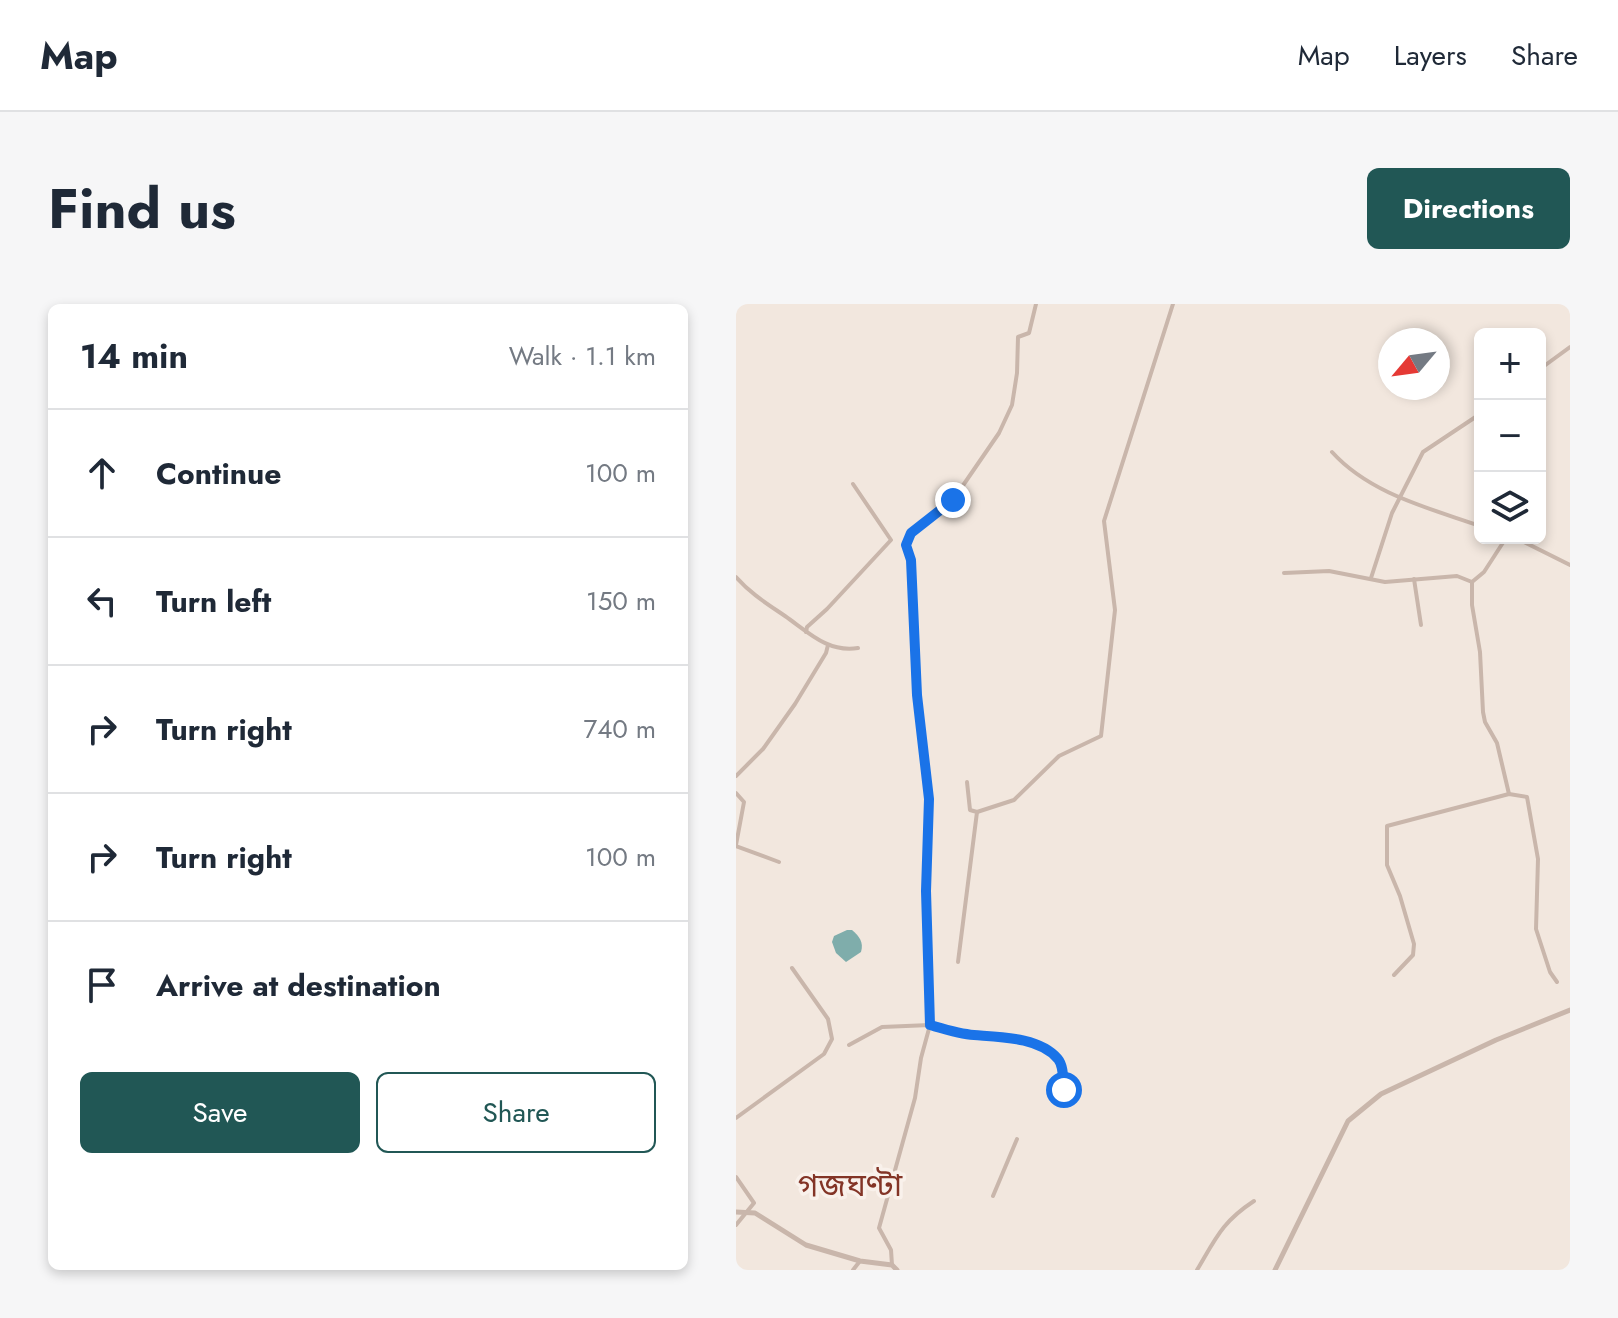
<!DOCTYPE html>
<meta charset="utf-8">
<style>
:root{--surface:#fff;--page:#f6f6f7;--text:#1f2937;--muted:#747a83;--line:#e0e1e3;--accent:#215755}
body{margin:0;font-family:Jost,"Noto Sans Bengali",sans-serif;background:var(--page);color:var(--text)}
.controls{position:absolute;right:24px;top:24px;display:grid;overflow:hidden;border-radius:12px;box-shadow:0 4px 12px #0003}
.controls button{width:72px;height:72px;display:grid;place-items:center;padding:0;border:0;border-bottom:2px solid var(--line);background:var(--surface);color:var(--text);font:40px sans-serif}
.compass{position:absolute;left:642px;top:24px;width:72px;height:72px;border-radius:50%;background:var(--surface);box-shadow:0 4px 12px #0003;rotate:241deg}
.stop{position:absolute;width:24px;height:24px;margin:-18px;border:6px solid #1a73e8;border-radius:50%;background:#fff}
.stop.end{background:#1a73e8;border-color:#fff;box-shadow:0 2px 8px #0008}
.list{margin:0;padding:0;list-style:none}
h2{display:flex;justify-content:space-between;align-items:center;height:104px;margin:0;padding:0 32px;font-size:34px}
h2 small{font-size:26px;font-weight:400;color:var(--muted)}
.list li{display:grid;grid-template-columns:52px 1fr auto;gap:24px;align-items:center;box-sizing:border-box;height:128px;padding:0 32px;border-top:2px solid var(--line)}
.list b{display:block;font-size:30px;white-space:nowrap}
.list em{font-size:26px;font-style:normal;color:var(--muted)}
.actions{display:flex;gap:16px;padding:24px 32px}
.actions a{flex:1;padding:18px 0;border:2px solid var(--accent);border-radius:12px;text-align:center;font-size:28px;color:var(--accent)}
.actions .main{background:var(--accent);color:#fff}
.icon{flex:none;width:44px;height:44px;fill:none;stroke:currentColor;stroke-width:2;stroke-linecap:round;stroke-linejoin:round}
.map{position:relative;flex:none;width:834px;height:966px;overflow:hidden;border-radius:12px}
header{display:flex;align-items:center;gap:48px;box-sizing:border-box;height:112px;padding:0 40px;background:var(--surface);border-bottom:2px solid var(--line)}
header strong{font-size:38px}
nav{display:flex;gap:44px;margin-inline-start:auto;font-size:28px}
.intro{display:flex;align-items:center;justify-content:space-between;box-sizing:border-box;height:192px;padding:0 48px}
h1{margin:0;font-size:56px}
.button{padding:20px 36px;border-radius:12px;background:var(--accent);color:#fff;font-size:28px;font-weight:700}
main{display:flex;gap:48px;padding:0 48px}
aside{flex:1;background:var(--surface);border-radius:12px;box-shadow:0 4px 12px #0003}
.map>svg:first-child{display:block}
.water{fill:#7fadab}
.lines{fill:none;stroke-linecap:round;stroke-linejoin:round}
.minor{stroke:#c9b6ab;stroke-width:4}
.tertiary{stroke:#c9b6ab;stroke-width:5}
.route{stroke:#1a73e8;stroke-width:10}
.labels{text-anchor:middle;stroke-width:7;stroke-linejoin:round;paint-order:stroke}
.quarter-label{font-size:32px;fill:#833426;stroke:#f9f1eb}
</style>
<header>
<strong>Map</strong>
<nav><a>Map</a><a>Layers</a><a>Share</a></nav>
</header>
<div class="intro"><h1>Find us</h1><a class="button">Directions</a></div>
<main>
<aside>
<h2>14 min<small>Walk · 1.1 km</small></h2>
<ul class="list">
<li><svg class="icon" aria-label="ahead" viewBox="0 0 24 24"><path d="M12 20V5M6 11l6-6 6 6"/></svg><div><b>Continue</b></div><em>100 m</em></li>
<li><svg class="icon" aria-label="left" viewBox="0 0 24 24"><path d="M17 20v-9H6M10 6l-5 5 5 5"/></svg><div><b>Turn left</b></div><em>150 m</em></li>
<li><svg class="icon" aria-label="right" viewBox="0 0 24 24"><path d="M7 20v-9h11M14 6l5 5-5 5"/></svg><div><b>Turn right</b></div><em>740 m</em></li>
<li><svg class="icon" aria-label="right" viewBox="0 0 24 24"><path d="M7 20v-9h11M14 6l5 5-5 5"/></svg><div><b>Turn right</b></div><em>100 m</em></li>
<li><svg class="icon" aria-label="arrive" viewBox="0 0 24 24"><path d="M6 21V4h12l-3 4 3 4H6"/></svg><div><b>Arrive at destination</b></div></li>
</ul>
<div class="actions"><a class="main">Save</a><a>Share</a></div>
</aside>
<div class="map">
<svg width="834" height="966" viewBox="0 0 834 966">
<rect width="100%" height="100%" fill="#f2e7de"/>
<path class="water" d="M111,626H116C123,632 128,638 125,648L110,658L100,649L96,638L98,632Z"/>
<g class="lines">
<g class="minor">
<path d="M804,65L834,43"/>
<path d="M596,148C634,190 693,204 744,222"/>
<path d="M804,197L805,195"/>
<path d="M770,234L748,268L736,278V301L744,348L747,408L749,418L761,439L773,490"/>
<path d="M780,234L834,261"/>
<path d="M548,269L593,267L649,278L721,272L736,278"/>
<path d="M0,273C15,290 30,299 49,312C72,328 92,349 122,344"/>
<path d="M635,274L656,209L687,148L744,110"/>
<path d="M678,275L685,321"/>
<path d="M70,328L71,323L91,305L155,236L117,180"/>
<path d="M0,472L27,445L59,400L90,349L92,341"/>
<path d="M0,489L8,498L0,541"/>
<path d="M241,508L278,496L323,452L365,432L379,306L368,217L437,0"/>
<path d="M0,542L43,558"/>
<path d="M222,658L241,508L234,506L231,478"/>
<path d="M658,671L677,651L678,640L664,592L651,561V522L773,490L791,493L802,555L800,625L814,668L821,678"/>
<path d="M113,741L146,723L194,721L237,731H257L292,737L322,754L325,761L328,786"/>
<path d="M0,814L88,750L96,735L92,715L56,664"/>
<path d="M0,873L18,899L0,921"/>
<path d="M257,892L281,835"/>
<path d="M156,961L155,946L143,924L179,794L185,754L194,721L190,587L193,495L181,391L175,308V256L170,241L175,229L217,196L263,129L276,101L281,69L282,33L293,29L300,0"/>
<path d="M117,966L124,957"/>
<path d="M461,966C480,934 486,918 518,897"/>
</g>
<g class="tertiary">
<path d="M0,908L19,909L70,941L124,957L156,961L161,966"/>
<path d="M539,966L612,817L645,790L760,736L834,706"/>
</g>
</g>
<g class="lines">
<path class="route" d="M217,196L175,229L170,241L175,256L181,391L193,495L190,587L194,721C208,725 224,730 238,731C263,733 304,733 322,755C328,762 327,777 328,786"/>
</g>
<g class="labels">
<g class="quarter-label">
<text x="114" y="892">গজঘণ্টা</text>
</g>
</g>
</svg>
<div class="controls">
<button>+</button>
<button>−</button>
<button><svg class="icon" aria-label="layers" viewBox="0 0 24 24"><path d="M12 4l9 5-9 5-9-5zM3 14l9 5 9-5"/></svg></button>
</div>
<svg class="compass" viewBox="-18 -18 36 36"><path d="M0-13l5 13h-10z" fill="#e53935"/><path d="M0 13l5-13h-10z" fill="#747a83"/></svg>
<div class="stop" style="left:328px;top:786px"></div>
<div class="stop end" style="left:217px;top:196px"></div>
</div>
</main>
